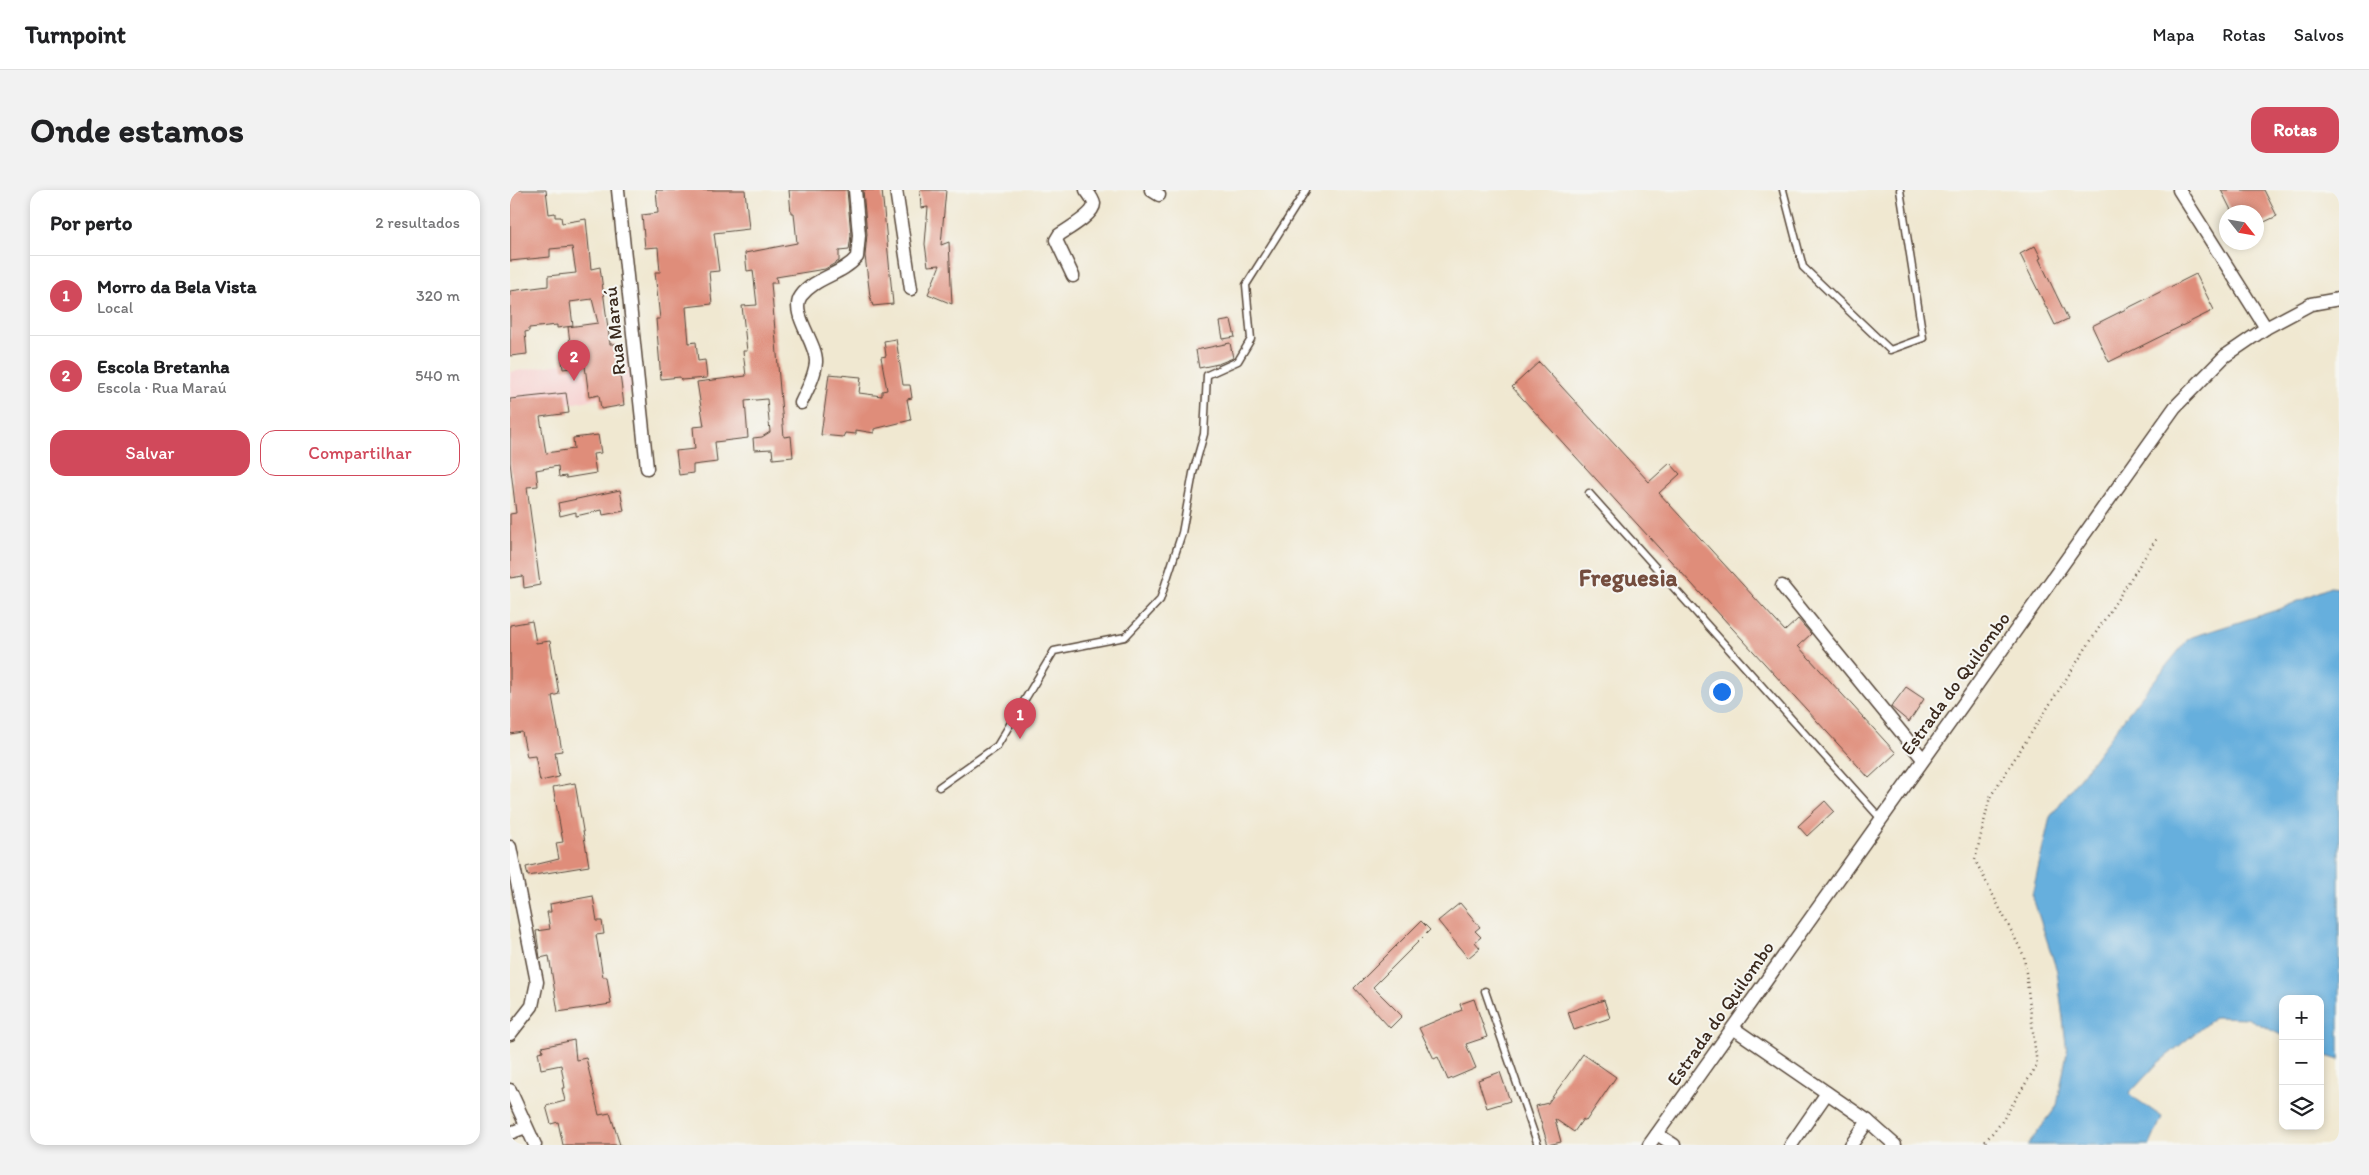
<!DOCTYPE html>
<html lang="pt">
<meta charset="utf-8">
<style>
:root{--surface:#fff;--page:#f2f2f2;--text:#202124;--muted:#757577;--line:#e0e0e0;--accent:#d1495b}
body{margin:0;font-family:Itim,sans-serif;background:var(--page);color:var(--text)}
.controls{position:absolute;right:15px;bottom:15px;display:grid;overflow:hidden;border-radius:10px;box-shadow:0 2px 8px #0003}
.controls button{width:45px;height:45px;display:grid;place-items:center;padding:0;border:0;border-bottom:1px solid var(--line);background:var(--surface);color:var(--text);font:25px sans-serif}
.compass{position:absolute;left:1709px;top:15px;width:45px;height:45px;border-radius:50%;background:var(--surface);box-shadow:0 2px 8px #0003;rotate:121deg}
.you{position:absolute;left:1211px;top:501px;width:18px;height:18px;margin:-12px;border:4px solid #fff;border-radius:50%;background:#1a73e8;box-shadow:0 0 0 8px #1a73e833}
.badge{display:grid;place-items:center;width:32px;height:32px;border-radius:50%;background:var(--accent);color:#fff;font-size:16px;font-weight:700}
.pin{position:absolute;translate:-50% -41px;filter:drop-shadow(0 1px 2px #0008)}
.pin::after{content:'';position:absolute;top:26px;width:18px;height:15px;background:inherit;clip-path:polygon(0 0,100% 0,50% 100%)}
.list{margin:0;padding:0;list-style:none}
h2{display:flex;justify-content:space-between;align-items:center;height:65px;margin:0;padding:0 20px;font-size:21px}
h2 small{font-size:16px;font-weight:400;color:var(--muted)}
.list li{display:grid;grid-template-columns:32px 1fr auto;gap:15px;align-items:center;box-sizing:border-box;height:80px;padding:0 20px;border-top:1px solid var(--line)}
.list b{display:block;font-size:19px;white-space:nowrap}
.list p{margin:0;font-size:16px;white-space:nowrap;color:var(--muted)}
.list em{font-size:16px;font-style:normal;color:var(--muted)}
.actions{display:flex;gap:10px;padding:15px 20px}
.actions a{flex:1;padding:11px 0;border:1px solid var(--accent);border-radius:15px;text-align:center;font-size:18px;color:var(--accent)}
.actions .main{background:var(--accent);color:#fff}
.icon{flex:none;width:28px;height:28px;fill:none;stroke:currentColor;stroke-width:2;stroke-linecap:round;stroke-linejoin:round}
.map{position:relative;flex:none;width:1829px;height:955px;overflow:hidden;border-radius:15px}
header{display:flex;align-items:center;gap:30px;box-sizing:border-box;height:70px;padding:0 25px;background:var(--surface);border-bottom:1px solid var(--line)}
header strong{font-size:24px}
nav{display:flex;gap:28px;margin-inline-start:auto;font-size:18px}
.intro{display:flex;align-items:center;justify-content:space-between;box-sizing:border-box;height:120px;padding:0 30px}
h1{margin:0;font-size:35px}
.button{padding:12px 22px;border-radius:15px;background:var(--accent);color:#fff;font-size:18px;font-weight:700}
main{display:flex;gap:30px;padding:0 30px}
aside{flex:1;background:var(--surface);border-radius:15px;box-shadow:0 2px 8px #0003}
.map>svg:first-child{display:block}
.built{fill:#f7d0cf}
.water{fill:#66afdd;stroke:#506c7e}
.building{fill:#df8d7a}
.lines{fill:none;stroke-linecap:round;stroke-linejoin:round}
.service-casing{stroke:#564639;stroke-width:9}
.minor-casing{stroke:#564639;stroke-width:15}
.path{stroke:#564639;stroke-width:2.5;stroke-dasharray:1 4;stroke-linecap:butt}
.service{stroke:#fff;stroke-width:6}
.minor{stroke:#fff;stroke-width:12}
.labels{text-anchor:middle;stroke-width:4;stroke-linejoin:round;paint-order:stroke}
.street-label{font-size:19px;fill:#3b2a1e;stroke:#f6f6f2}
.district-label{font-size:24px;font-weight:bold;fill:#744d3e;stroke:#f6f6f2}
</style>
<header>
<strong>Turnpoint</strong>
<nav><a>Mapa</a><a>Rotas</a><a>Salvos</a></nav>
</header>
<div class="intro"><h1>Onde estamos</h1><a class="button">Rotas</a></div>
<main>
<aside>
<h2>Por perto<small>2 resultados</small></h2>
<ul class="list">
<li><span class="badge">1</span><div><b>Morro da Bela Vista</b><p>Local</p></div><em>320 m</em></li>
<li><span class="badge">2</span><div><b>Escola Bretanha</b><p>Escola · Rua Maraú</p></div><em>540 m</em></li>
</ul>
<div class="actions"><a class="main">Salvar</a><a>Compartilhar</a></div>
</aside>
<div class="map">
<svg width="1829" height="955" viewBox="0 0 1829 955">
<rect width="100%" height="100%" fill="#f6f6f2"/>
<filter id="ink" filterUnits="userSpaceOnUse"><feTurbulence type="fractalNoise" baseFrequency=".02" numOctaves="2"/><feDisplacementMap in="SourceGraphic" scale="10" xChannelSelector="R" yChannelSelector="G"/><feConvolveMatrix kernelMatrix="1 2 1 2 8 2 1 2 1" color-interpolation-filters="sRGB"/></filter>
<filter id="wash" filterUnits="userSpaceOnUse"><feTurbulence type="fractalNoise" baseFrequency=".0096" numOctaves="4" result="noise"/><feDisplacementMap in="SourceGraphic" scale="20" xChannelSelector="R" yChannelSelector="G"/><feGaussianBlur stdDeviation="1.12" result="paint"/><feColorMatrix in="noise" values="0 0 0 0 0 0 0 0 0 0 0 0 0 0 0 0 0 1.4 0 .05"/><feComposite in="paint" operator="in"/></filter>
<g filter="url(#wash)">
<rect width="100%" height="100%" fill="#f0e8d1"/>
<path class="built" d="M125,162L129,201L0,225V182Z"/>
<path class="water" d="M1820,397L1829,398V870L1810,864V809H1773V846L1737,828L1705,827L1648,873L1619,904L1652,927L1640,955H1518L1547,916L1557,862L1547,781L1522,705L1540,627L1626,513L1679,448L1770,419Z"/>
<g id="blocks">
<g class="building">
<path d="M0,0H36L39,24L45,23V27H51L52,33L76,29L81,79L90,77L100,154H106L114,215L91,219L89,205L79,207L75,176L53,179L51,161L61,160L58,137L88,133L82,109L60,112L63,136L47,138V135L19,138V141L15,142L17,164L0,166V101L38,96V86L66,83L62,57L40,59V67L0,71Z"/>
<path d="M146,0H235L239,39L204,43L209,81L199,82L202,114L176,117L179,153L186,152L188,171L195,170L197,188L171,190L170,187L151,189L146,129H150L145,82H150L148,57L135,58L132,25L148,23Z"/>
<path d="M279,0H337L341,45L339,60L329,61V71L315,79L266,87L267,93H261L274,247L281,246L283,267L263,269L262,259L244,260L243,248L252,247L260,242L257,209L235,211L238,248L205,252L207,272L183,275V283L169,285L166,261L185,259L183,237L194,236L187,192L236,186L233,161H237L232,116L247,115L243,80L237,81L235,63L287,53L284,23H281Z"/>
<path d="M353,0H372L383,114L363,116L360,106L355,66L357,44Z"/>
<path d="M410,0H436L431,55L439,52L442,114L418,104L430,75L418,76L415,54L418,17L411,18Z"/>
<path d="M1711,0H1754L1767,26L1746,36V22H1722Z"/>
<path d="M1525,56L1531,68L1529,69L1558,129L1545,135L1510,64Z"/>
<path d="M1686,84L1704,120L1599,172L1582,136Z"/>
<path d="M721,130L725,147L713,149L710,132Z"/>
<path d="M386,149L393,195H400L402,208L397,209L401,230L364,239V243L346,240V244L335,243L333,247L311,245L319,184L351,187L349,203L372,206V201L377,200L371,167L376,166L374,151Z"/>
<path d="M720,153L723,168L708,174L689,178L686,160Z"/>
<path d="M1029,172L1139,292L1160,273L1170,284L1149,303L1275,441L1288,429L1301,444L1288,456L1386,563L1359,588L1002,197Z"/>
<path d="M56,203L59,223L30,227L36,263L64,259L63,248L88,245L91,263L83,264L86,283L56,288V286L49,287L48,276L26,280L28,296L17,297L30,395L14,398L13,386L0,388V324L6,323L0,272V209Z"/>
<path d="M110,300L114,321L93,325L92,320L66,326V322L50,326L48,313Z"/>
<path d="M22,431L26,453L40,451L49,504L42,506L52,561L45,562L49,587L30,591L25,566L17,567L12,542L0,544V435Z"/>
<path d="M1396,497L1414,509L1399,532L1381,517Z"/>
<path d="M65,593L79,676L18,686L16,677L49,669L46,653L53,652L43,597Z"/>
<path d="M1315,611L1324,621L1297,646L1288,636Z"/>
<path d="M83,706L87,731H92L94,744L86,745L93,787H97L101,814L48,822L39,766L30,768L26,741L40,739L37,722H41L40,714Z"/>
<path d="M950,713L970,737L965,741L971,747L965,752L970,758L958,768L928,731Z"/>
<path d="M911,731L920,740L863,797L892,826L880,838L844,798Z"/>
<path d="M964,809L977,847L956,854L966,878L938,890L928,867L924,869L909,838L952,820L950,814Z"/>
<path d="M1094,810L1100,828L1064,840L1058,822Z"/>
<path d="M64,850L66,870L76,868L89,925L100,923L110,955H53L48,932L41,934L36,916L55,911L52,898H55L51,875L31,879L28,862L33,861L32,857Z"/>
<path d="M1073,864L1106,887L1076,931L1073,929L1064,942L1045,929L1051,952L1038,955L1026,916L1038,913Z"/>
<path d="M990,882L1000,911L977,918L968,890Z"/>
</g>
</g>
</g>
<g filter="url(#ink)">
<use href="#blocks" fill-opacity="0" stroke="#564639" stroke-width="1"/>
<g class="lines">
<defs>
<g id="service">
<path d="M1273,0L1293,77L1380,160L1413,148L1390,0"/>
<path d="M1079,303L1371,629"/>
<path d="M429,597L487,556L544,461L615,447L650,410L672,343L683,283L694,244L697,185L728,171L741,149L736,95L796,0"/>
<path d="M975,801L1028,955"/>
</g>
<g id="minor">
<path d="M108,0L137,278"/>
<path d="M386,0L401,99"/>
<path d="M641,0L649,5"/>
<path d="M1669,0L1756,138"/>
<path d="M563,86L546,50L549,45C558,39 584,24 584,14C583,9 579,4 576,0"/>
<path d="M291,213C297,200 305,186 306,172C307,153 279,122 291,106C305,87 332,85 347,67L349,45L345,0"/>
<path d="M1272,396L1413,569"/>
<path d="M0,657L27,792L22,816L0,844"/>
<path d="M1223,838L1358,931L1385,955"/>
<path d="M0,900L25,955"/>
<path d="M0,943L16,937"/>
<path d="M1147,944L1164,955"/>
<path d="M1139,955L1665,217L1715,166L1756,138L1801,114L1829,109"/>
<path d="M1281,955L1317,903"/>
<path d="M1341,955L1358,931"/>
</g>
</defs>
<use href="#service" class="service-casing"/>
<use href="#minor" class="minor-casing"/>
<path class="path" d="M1472,955L1491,933L1527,875L1514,766L1465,670L1480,607L1647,348"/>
<use href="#service" class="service"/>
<use href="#minor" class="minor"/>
</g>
</g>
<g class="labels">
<g class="street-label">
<text transform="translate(104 141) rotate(-96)" y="7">Rua Maraú</text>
<text transform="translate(1445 493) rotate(-54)" y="7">Estrada do Quilombo</text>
<text transform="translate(1210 823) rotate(-55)" y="7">Estrada do Quilombo</text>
</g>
<g class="district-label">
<text x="1118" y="396">Freguesia</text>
</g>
</g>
</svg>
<div class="controls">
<button>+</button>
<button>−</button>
<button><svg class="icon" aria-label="layers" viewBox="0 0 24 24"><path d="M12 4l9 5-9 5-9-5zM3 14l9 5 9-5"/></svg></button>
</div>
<svg class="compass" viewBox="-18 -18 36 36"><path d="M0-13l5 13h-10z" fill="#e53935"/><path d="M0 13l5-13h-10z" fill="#757577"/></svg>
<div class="you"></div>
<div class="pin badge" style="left:510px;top:549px">1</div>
<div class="pin badge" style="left:64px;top:191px">2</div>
</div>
</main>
